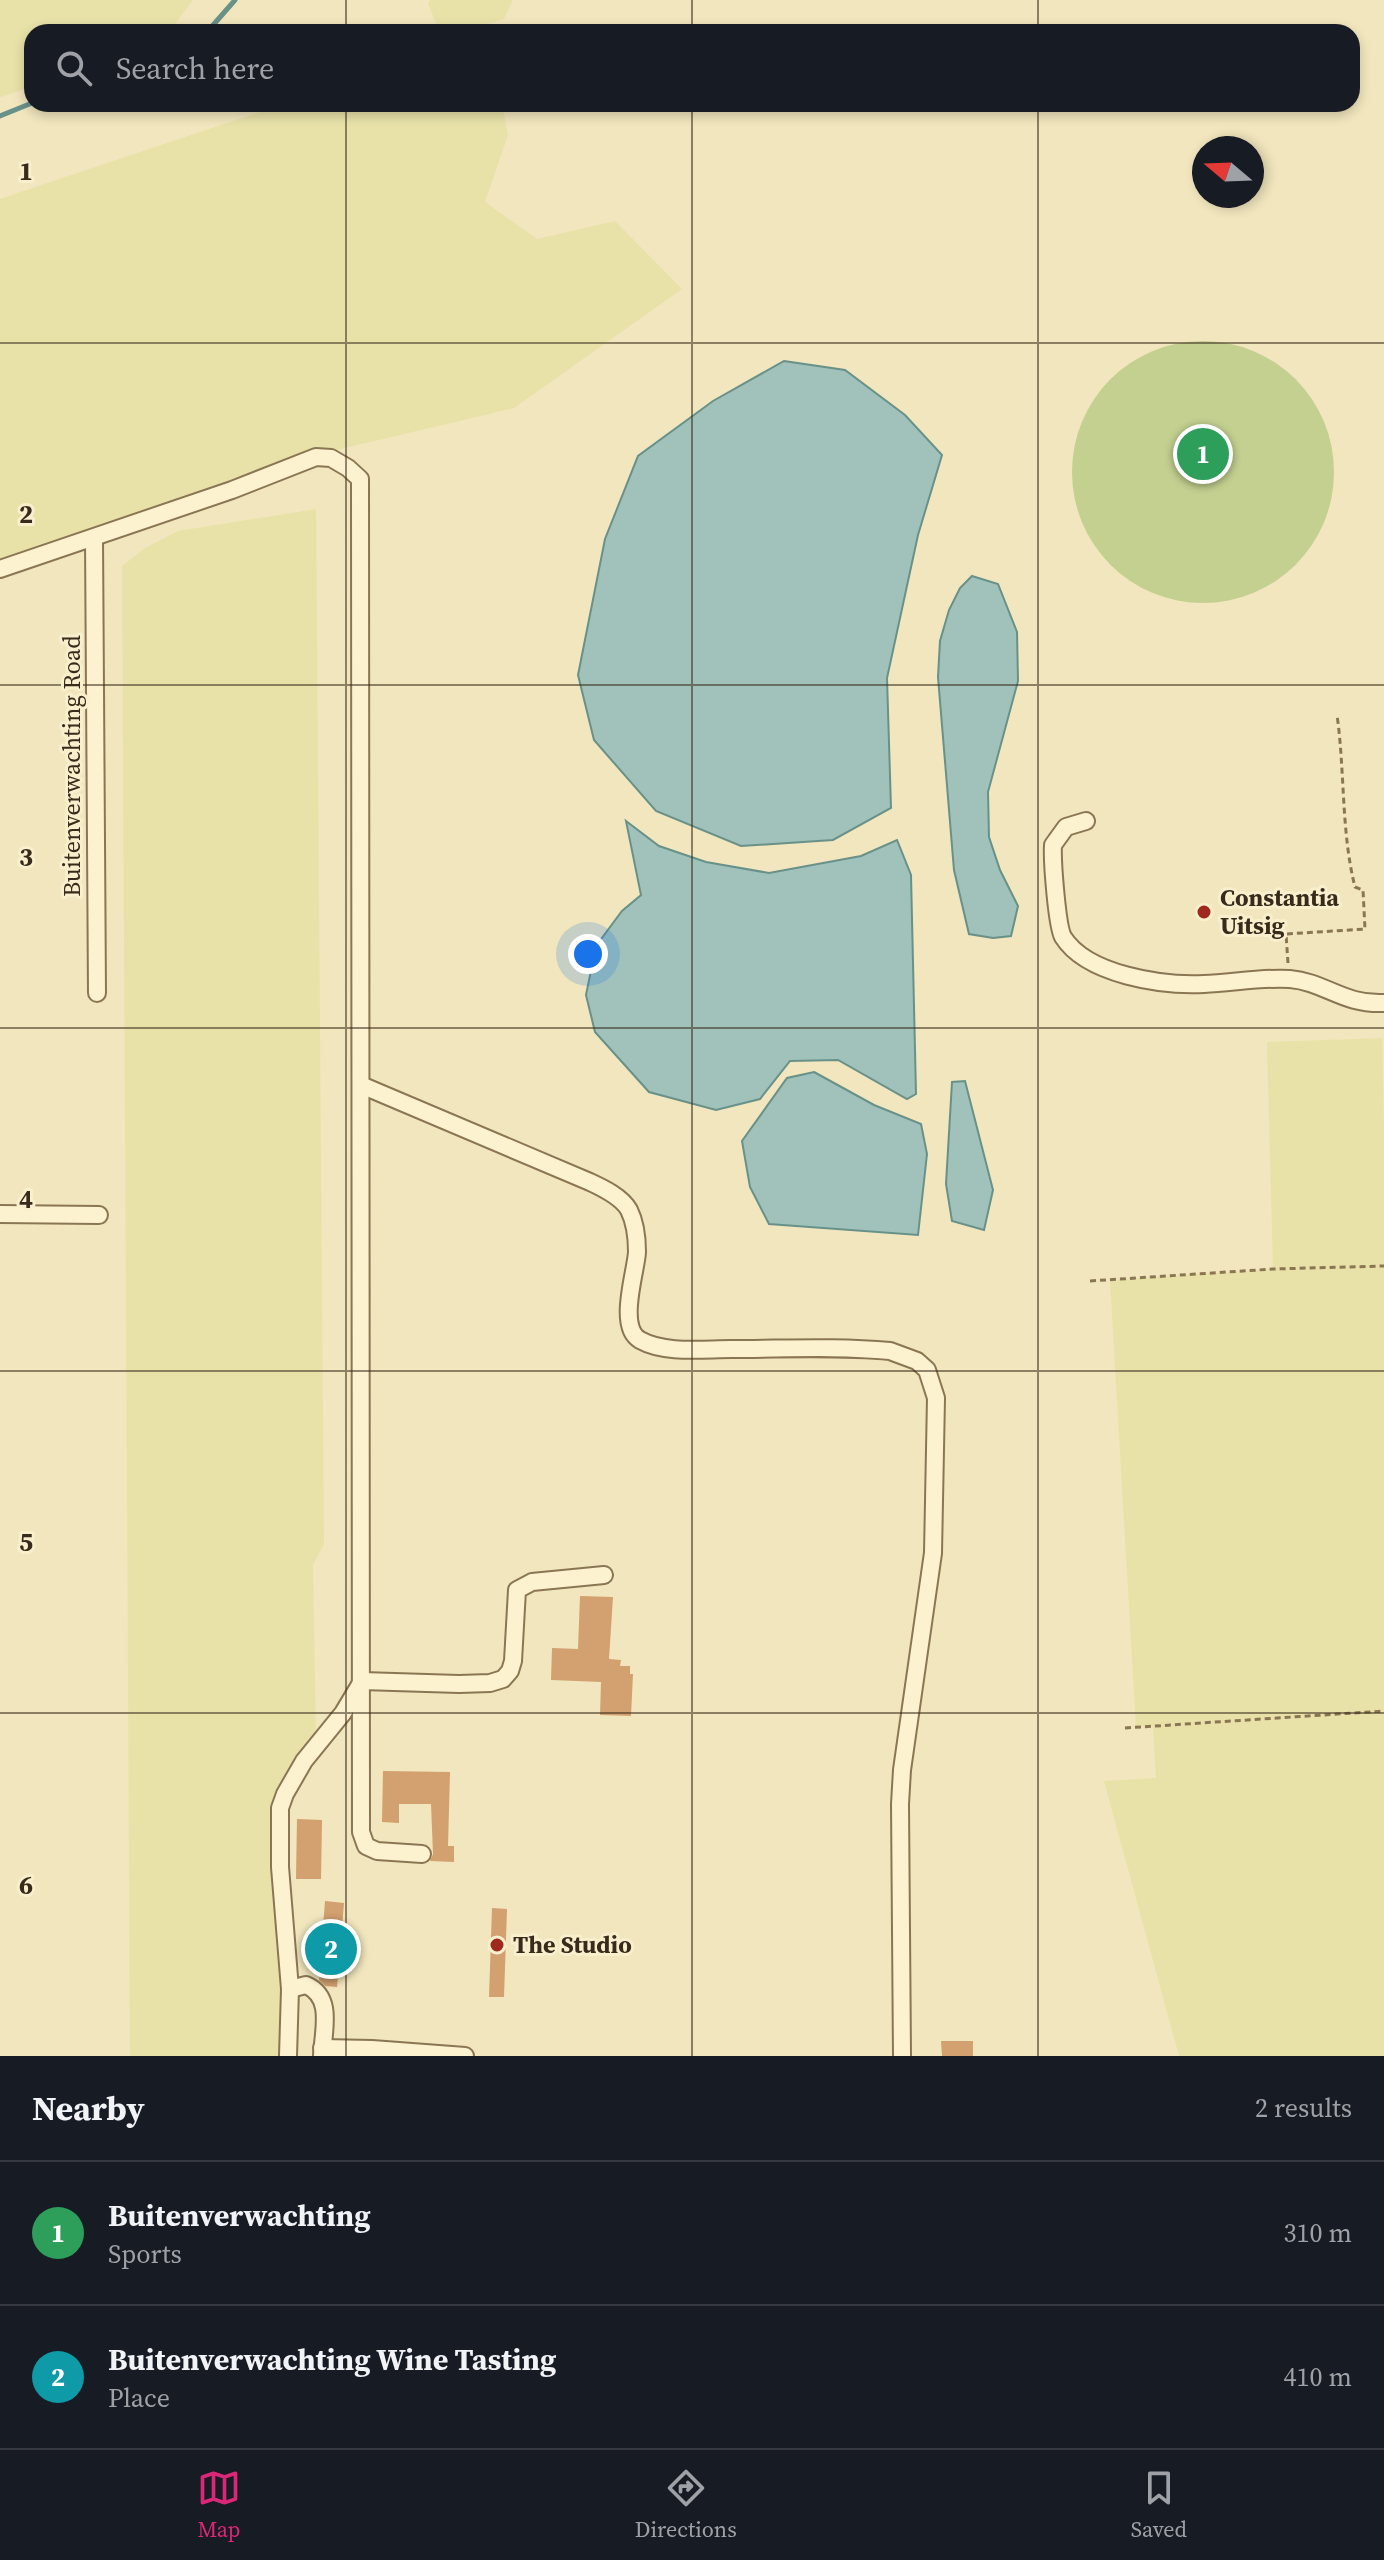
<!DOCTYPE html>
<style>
:root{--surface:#171b24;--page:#242831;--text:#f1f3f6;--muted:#9ea1a6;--line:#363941;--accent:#db2777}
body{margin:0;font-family:"Source Serif 4",serif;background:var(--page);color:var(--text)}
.compass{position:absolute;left:1192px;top:136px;width:72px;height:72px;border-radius:50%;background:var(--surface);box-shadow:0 4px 12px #0003;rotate:289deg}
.you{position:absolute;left:588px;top:954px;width:28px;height:28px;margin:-20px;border:6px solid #fff;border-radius:50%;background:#1a73e8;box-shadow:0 0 0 12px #1a73e833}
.badge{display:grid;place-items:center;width:52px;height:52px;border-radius:50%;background:var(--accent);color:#fff;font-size:26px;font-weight:700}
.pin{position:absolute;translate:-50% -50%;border:4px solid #fff;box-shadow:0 2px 8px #0006}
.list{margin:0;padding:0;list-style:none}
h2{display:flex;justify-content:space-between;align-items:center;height:104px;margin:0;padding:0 32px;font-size:34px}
h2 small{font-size:26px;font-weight:400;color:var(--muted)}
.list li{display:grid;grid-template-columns:52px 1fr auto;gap:24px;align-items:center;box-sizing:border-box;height:144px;padding:0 32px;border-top:2px solid var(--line)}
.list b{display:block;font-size:30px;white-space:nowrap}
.list p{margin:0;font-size:26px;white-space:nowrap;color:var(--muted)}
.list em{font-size:26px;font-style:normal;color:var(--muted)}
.icon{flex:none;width:44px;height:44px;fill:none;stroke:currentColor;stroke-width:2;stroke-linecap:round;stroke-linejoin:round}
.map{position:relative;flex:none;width:1384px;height:2056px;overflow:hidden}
.search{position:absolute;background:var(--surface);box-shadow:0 4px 12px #0003;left:24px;right:24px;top:24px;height:88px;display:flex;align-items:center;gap:20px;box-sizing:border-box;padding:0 28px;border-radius:24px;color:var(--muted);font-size:30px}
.sheet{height:392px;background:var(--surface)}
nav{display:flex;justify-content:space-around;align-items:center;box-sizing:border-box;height:112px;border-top:2px solid var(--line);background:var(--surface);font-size:22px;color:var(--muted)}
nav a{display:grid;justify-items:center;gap:4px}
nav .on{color:var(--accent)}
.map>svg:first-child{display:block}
.farmland{fill:#e8e2a9}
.green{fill:#c4d090}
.water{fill:#a1c2bb;stroke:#68918a;stroke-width:2}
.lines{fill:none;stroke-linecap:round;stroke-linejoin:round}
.stream{stroke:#68918a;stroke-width:5}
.building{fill:#d3a06f}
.minor-casing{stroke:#8b7654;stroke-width:20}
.path{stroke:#8b7654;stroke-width:3;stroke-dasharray:6 4;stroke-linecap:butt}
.minor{stroke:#fcf2d0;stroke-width:16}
.grid{fill:none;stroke:#382b1b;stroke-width:2;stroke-opacity:0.55}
.poi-dot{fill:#9f281f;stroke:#f8efcd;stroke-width:3}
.labels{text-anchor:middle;stroke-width:6;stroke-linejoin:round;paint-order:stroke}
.street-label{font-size:24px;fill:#382b1b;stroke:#f8efcd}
.poi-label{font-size:24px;font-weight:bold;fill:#382b1b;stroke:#f8efcd;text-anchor:start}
.grid-label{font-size:26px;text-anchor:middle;font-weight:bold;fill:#382b1b;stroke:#f8efcd;stroke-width:6;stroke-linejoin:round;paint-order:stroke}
</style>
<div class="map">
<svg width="1384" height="2056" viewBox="0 0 1384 2056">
<rect width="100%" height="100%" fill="#f1e6bd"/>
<g class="farmland">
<path d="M0,0H193L169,32H32V87L0,97Z"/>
<path d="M430,0H513L504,19L459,32H439L428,3Z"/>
<path d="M284,104H502L508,135L485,202L537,239L615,221L682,289L514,408L311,456L0,559V199Z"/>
<path d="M316,509L324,1544L313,1565L316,1737L277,1796L286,2056H130L122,566L145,548L178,531Z"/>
<path d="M1382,1038L1384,1129V2056H1179L1104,1781L1156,1778L1153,1726L1136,1727L1110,1280L1273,1269L1267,1042Z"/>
</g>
<circle class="green" cx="1203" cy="472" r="131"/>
<g class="water">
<path d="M784,361L845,370L905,415L942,455L918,535L887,678L891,808L833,840L741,846L656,811L594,740L578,675L605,539L638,456L713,401Z"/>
<path d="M972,576L998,584L1017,632L1018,681L988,792L989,837L1000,870L1018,906L1011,936L993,938L969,934L954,870L938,677L940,641L949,610L960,588Z"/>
<path d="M626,821L659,846L706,862L769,873L861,856L897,840L911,875L916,1094L907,1099L838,1060L790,1061L760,1099L716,1110L649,1092L595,1032L586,995L596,946L622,911L641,895Z"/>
<path d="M814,1072L874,1105L921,1124L927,1154L918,1235L769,1224L750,1187L742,1141L787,1078Z"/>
<path d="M965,1081L993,1190L984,1230L952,1221L946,1184L952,1082Z"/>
</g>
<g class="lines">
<g class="stream">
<path d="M207,32L235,0"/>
<path d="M0,116L32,103"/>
</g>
</g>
<g class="building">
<path d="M580,1596L613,1597L609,1659L621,1660L620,1666H630V1674H633L631,1716L600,1715L601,1682L551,1680L552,1648L578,1649Z"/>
<path d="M383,1771L450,1772L448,1846H454V1862L430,1861L433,1854L431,1804H399V1823L382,1822Z"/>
<path d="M297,1819L322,1820L321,1879H296Z"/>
<path d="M325,1901L344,1903L337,1987L325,1986L319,1980Z"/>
<path d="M492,1908L507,1909L504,1997H489Z"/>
<path d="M941,2041H973V2056H942Z"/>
</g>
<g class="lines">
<defs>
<g id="minor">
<path d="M94,538L97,993"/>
<path d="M0,569L232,490L316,457L331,458L348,468L360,479L361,1832L366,1846L377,1851L422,1854"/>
<path d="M1086,821L1066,827L1053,845C1052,861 1057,926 1063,937C1087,975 1162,986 1204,984C1232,983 1262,977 1290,979C1325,982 1343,1005 1384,1003"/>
<path d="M361,1085L590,1182C603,1188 622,1197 629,1210C635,1222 637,1239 637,1252C636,1272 617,1327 640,1340C665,1354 703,1349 731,1349C783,1349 837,1346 890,1351L917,1361L927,1370L936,1398L933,1553L902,1770L900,1804L902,2056"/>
<path d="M0,1214L99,1215"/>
<path d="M362,1681L459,1684L490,1683L503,1679L510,1671L513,1661L517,1590L532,1582L604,1575"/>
<path d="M290,1989L306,1985C334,1997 323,2031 322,2056"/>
<path d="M322,2048L372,2049L465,2056"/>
<path d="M288,2056L290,1989L280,1867V1808L285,1794L304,1761L343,1713L361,1683"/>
</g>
</defs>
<use href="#minor" class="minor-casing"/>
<g class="path">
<path d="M1288,963L1286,934L1365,929L1363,890L1355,887C1341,832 1345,771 1337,715"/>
<path d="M1090,1281L1273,1269L1384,1266"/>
<path d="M1125,1728L1384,1711"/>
</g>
<use href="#minor" class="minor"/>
</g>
<path class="grid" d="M346,0V32M692,0V32M1038,0V32M346,104V2056M692,104V2056M1038,104V2056M0,343H1384M0,685H1384M0,1028H1384M0,1371H1384M0,1713H1384"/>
<g class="poi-dot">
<circle cx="1204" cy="912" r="8"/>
<circle cx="497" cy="1945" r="8"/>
</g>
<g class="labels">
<g class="street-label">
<text transform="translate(72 766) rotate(-90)" y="8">Buitenverwachting Road</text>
</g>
<g class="poi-label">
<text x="1220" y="906">Constantia<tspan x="1220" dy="28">Uitsig</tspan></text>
<text x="513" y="1953">The Studio</text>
</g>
</g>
<g class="grid-label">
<text x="26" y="180">1</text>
<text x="26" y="523">2</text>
<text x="26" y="866">3</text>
<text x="26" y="1208">4</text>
<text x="26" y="1551">5</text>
<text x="26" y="1894">6</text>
</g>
</svg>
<svg class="compass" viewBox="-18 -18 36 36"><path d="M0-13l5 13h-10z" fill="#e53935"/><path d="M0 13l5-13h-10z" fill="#9ea1a6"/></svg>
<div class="you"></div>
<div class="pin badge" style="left:1203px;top:454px;background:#2e9e5b">1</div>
<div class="pin badge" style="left:331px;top:1949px;background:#0f9aa8">2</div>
<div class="search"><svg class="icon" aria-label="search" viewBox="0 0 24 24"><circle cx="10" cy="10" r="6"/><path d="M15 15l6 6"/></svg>Search here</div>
</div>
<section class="sheet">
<h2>Nearby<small>2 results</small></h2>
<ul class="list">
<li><span class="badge" style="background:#2e9e5b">1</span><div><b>Buitenverwachting</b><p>Sports</p></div><em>310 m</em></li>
<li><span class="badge" style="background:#0f9aa8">2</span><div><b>Buitenverwachting Wine Tasting</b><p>Place</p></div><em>410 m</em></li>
</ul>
</section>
<nav>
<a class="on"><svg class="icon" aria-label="map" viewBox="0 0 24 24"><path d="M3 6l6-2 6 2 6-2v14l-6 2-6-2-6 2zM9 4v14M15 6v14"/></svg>Map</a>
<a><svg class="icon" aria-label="directions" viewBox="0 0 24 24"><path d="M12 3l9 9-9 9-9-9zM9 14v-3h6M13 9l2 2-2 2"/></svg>Directions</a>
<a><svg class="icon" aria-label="saved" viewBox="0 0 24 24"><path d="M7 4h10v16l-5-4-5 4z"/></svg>Saved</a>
</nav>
